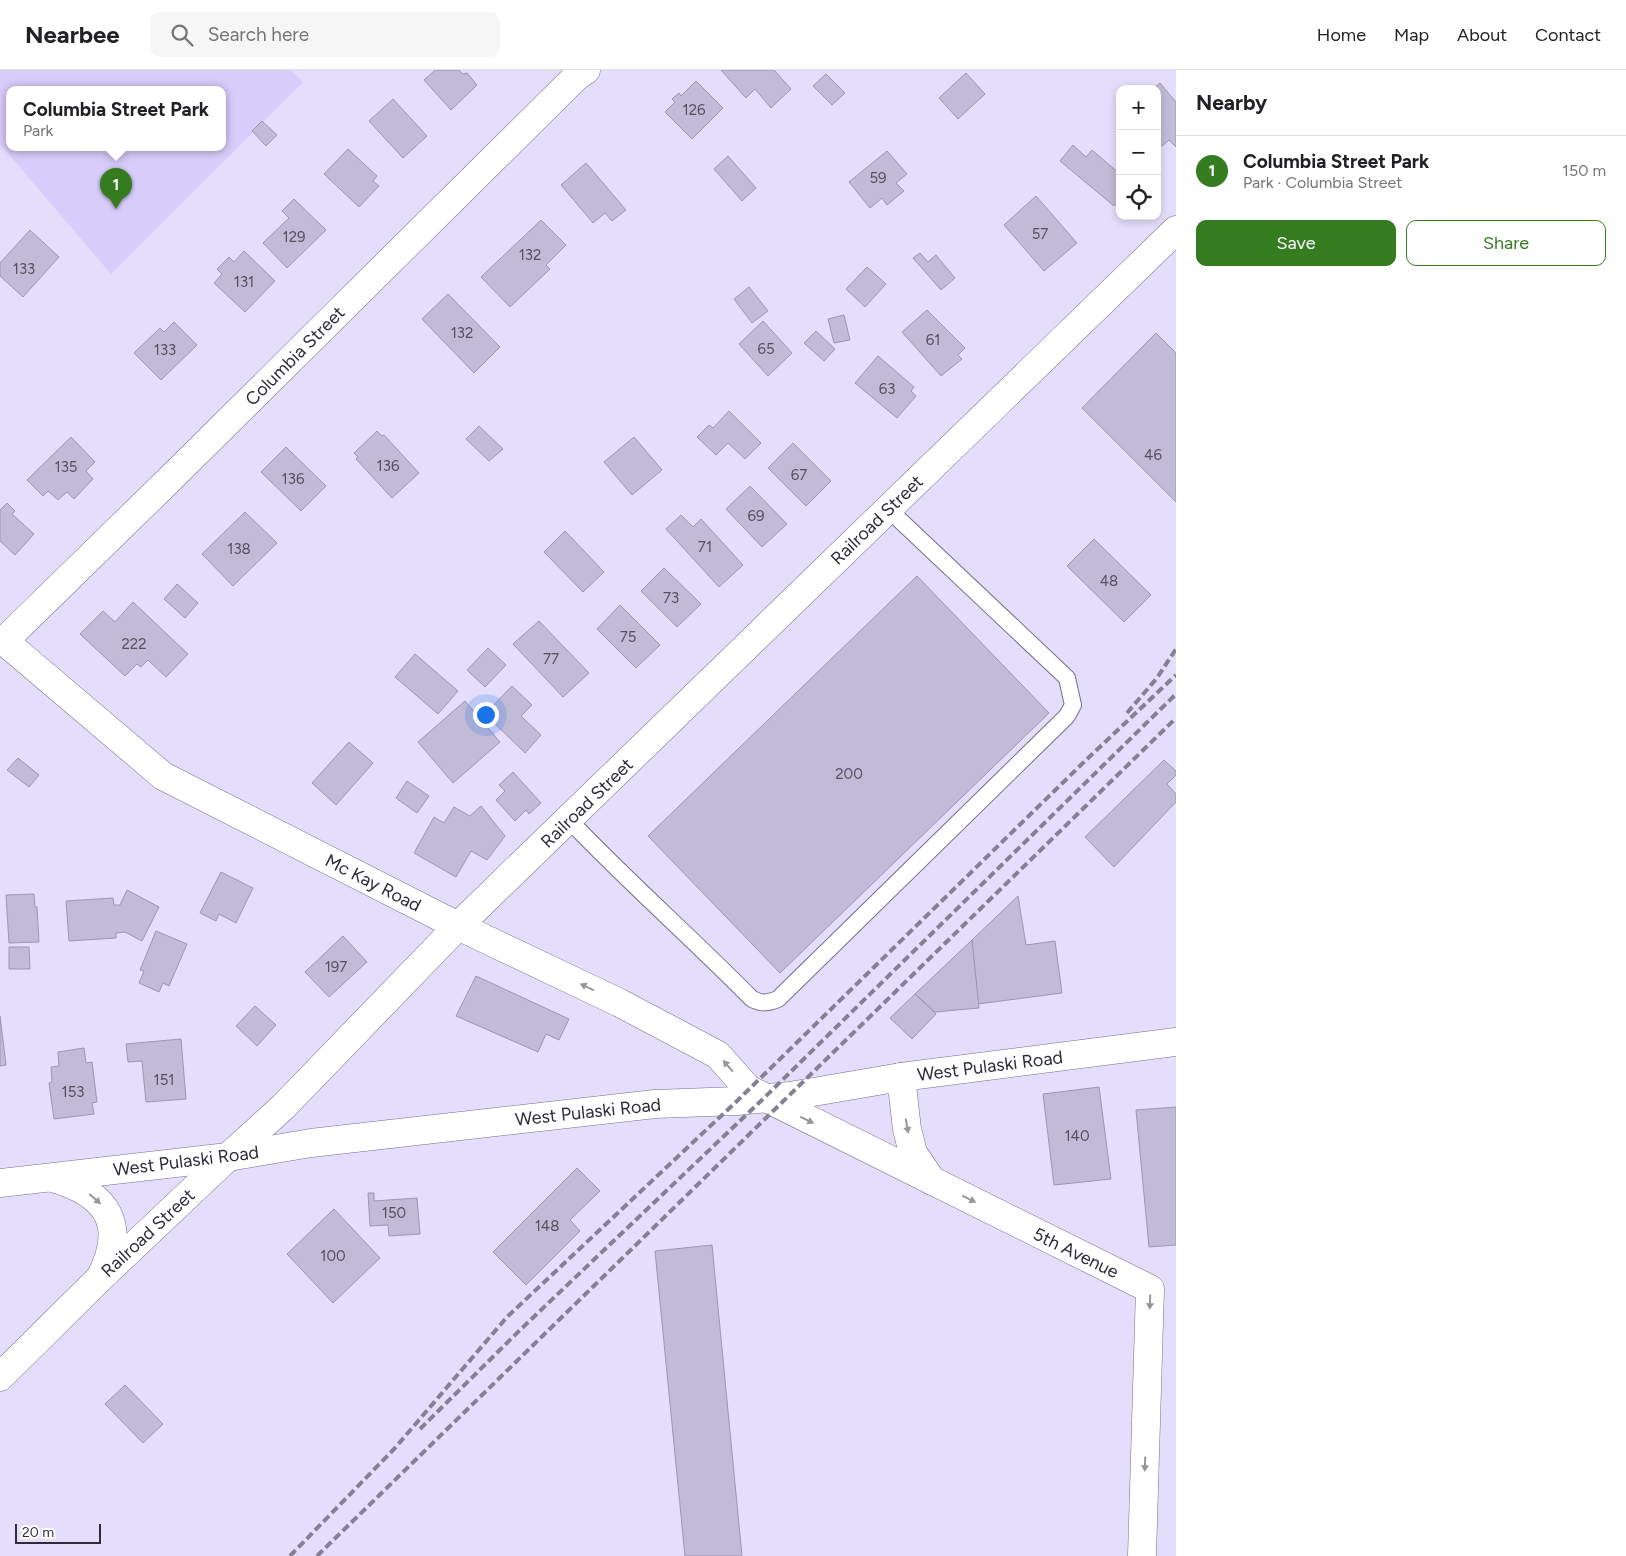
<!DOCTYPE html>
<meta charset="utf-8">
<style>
:root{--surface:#fff;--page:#f6f6f6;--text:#202124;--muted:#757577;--line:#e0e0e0;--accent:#357b1f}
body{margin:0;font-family:Figtree,sans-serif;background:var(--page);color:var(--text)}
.controls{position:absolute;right:15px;top:15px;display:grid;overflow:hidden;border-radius:10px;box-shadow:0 2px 8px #0003}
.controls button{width:45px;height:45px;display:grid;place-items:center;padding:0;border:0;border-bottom:1px solid var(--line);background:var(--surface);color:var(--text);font:25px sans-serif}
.scale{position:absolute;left:15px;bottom:12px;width:86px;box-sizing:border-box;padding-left:5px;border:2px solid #2f2c37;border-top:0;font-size:14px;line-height:18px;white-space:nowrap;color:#2f2c37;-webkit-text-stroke:4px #fff;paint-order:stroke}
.you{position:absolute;left:485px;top:644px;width:18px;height:18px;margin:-12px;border:4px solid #fff;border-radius:50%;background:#1a73e8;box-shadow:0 0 0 8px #1a73e833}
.badge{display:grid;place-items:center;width:32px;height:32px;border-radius:50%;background:var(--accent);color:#fff;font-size:16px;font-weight:700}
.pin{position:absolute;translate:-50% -41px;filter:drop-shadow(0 1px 2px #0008)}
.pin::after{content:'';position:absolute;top:26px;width:18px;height:15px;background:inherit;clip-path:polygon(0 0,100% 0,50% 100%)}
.popup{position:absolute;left:6px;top:16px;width:220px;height:65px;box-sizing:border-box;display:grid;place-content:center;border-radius:10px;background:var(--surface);filter:drop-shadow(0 1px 4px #0005);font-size:16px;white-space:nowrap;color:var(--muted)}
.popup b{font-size:19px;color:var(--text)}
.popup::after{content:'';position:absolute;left:50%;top:100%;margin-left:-10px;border:10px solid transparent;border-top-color:var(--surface)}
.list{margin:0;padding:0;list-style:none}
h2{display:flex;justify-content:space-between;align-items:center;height:65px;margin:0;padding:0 20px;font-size:21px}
h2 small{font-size:16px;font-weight:400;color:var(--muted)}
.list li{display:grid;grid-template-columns:32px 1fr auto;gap:15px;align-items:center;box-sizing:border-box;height:70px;padding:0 20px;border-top:1px solid var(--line)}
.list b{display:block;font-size:19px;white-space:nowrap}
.list p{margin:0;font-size:16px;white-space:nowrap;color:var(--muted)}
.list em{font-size:16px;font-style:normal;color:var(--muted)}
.actions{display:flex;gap:10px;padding:15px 20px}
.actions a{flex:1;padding:11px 0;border:1px solid var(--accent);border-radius:10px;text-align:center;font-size:18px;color:var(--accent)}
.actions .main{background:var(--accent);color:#fff}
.icon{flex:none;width:28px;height:28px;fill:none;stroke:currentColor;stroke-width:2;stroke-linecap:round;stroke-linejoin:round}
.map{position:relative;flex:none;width:1176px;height:1486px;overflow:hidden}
header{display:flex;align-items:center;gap:30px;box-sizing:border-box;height:70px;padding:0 25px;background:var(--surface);border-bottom:1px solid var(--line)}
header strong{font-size:24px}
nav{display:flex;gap:28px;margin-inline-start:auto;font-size:18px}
.search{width:350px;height:45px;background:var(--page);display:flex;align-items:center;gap:12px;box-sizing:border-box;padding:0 18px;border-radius:10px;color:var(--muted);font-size:19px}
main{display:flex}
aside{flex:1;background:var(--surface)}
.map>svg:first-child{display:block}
.green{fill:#d8ccfa;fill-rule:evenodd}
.building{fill:#c2bbd8;stroke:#9d96b2}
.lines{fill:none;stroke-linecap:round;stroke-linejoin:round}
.lane-casing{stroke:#756e89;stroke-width:18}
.street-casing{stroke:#756e89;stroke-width:29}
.secondary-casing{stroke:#756e89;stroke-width:29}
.lane{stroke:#fff;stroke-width:16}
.street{stroke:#fff;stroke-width:28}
.secondary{stroke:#fff;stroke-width:28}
.rail{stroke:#858094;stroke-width:4;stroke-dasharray:8 4;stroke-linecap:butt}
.oneway{fill:#97969b}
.labels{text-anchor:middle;stroke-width:4.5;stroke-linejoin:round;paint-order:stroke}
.number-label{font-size:15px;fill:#54505f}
.street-label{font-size:18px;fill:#2f2c37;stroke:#fff}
</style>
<header>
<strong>Nearbee</strong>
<div class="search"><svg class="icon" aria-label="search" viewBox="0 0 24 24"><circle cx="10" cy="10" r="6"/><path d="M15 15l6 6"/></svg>Search here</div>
<nav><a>Home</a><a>Map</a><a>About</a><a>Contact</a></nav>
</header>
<main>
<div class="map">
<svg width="1176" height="1486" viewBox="0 0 1176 1486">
<rect width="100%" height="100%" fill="#e4ddfb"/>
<path class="green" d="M0,0H291L303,12L111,204L0,74ZM10,20H222V78H10Z"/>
<g class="building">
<path d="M435,0H459L463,4L467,3L477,15L451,40L424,10Z"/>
<path d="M721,0H774L791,19L771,38L755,19L746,28Z"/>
<path d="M966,3L985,24L958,49L939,28Z"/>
<path d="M826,4L845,23L832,35L813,16Z"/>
<path d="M696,11L723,38L692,69L665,42L675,32L672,29L679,23L681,26Z"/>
<path d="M1160,13L1176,32V77L1169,70L1162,76L1157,71V19H1153Z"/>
<path d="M393,29L427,66L403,88L369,51Z"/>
<path d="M262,51L277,65L266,76L252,61Z"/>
<path d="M1073,75L1086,87L1092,80L1120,104V129L1114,136L1060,91Z"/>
<path d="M348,79L377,106L373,111L379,116L359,137L324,104Z"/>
<path d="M887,81L907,104L896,113L904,121L887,135L882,128L870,138L849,112Z"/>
<path d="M728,86L756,118L742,131L714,99Z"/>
<path d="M586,93L626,140L612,151L605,143L593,153L561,115Z"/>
<path d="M1036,126L1077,173L1044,201L1004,155Z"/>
<path d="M294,129L326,160L287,198L263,173L289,148L282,141Z"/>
<path d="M541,150L566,175L546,195L550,199L510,237L481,207Z"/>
<path d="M30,160L59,187L23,227L0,206V193Z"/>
<path d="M244,181L275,211L245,242L214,213L222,204L217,199L229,187L234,192Z"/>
<path d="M920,183L928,192L936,185L955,208L941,220L913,188Z"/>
<path d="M867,197L886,214L865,237L846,219Z"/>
<path d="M749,217L768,241L752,253L734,229Z"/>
<path d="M448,224L500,277L474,303L422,249Z"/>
<path d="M927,240L965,278L958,285L962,289L941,306L902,262Z"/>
<path d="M844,245L850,270L834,273L828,249Z"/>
<path d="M763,251L792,283L768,306L739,274Z"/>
<path d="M174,252L197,275L161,310L134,283L160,258L164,262Z"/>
<path d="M816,261L835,279L824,291L804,273Z"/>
<path d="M1156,263L1176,283V432L1082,338Z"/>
<path d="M878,286L914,317L911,321L916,326L897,348L855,313Z"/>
<path d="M729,341L761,373L745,389L728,373L716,385L697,367L709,355L713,358Z"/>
<path d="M479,356L503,379L489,391L466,369Z"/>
<path d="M377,361L382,366L384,365L419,403L392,428L356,389L358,387L354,383Z"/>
<path d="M71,367L95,392L86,401L93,409L74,429L67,422L58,430L48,421L43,426L27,410Z"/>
<path d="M634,367L662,400L632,425L604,392Z"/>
<path d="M793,373L831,411L806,436L768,398Z"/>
<path d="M286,377L326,416L301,441L261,402Z"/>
<path d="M750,416L787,454L762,477L726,439Z"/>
<path d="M7,433L15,441L12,444L34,464L15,485L0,471V440Z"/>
<path d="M245,442L277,473L233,516L202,484Z"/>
<path d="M681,445L693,457L701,449L743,495L719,517L666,459Z"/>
<path d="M565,461L604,502L583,522L544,482Z"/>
<path d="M1094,469L1151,525L1124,552L1067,496Z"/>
<path d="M664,498L701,534L677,557L641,521Z"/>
<path d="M917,506L1049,643L780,903L648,766Z"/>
<path d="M177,514L198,533L185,548L164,529Z"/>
<path d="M133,532L188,584L166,607L148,590L141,597L137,594L125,606L80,564L103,541L115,552Z"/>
<path d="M620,535L660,575L636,598L597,559Z"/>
<path d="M539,551L589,603L563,627L513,574Z"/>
<path d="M488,578L506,595L485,617L467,600Z"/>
<path d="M415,584L458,621L438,644L395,607Z"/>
<path d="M512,616L532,635L521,646L541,665L525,683L485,644Z"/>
<path d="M465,631L500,672L453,713L418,672Z"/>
<path d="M349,672L373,693L336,735L312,713Z"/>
<path d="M18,688L39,705L29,717L7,700Z"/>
<path d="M1164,690L1176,701V705L1167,714L1176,724V732L1114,797L1085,767Z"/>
<path d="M513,702L541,733L529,744L526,740L515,751L496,730L505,721L499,715Z"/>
<path d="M407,711L429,726L417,743L396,728Z"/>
<path d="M481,736L505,766L487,790L471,781L456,807L414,783L434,747L444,753L454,737L470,746Z"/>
<path d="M221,802L253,818L236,853L219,844L216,851L200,843Z"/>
<path d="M127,820L159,837L142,871L125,862L116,863V868L69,871L66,831L113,828L114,835H120Z"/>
<path d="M34,824L35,837H37L39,872L9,873L6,825Z"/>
<path d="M1018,826L1026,875L1055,871L1062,923L978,934L972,870Z"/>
<path d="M156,861L187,874L169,916L163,913L159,922L139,913L144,901L140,900Z"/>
<path d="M343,866L367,892L329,927L305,902Z"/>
<path d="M972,870L979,938L935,942L915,924Z"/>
<path d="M9,877H29L30,899H9Z"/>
<path d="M476,906L569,949L559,970L546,964L538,982L456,946Z"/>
<path d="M915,924L936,944L912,969L890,948Z"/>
<path d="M255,936L276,955L257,976L236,956Z"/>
<path d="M0,946L6,995L0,996Z"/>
<path d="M181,969L186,1029L146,1032L142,991L128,992L126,974Z"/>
<path d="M84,978L86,993L92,992L97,1032L92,1033L94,1044L54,1049L49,1013L52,1012L51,997L59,996L58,982Z"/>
<path d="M1099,1017L1111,1109L1054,1115L1043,1024Z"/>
<path d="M1176,1037V1175L1149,1177L1136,1040Z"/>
<path d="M577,1098L600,1121L570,1150L580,1161L526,1215L493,1182Z"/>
<path d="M368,1123H374V1131L417,1128L420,1164L389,1166L388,1155L370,1156Z"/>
<path d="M334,1139L380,1188L333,1233L287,1184Z"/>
<path d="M712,1175L742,1486H685L655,1181Z"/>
<path d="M125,1315L163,1354L143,1373L105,1334Z"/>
</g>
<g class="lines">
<defs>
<path id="lane" d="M569,750C628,812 692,868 752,929C762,934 768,933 778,929L1067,646L1073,635L1067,608L888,439"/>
<g id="street">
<path d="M0,569L4,571L163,706L458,856L620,933L718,985L748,1019L1150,1219L1142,1486"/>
<path d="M4,571L172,407L576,7L586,0"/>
<path d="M0,1307L100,1208L228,1087L283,1037L458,856L1176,160"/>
</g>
<g id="secondary">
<path d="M901,1007L907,1059L913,1083L932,1111"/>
<path d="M53,1108C108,1124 128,1155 100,1208"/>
<path d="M0,1113L228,1087L311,1073L655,1034L737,1031L790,1026L901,1007L1176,972"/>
</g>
</defs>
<use href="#lane" class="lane-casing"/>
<use href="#street" class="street-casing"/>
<use href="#secondary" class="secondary-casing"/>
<use href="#lane" class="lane"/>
<use href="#street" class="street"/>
<use href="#secondary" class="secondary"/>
<g class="rail">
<path d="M1127,643L1157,608L1176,579"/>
<path d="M420,1359L521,1259L764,1028L1176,624"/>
<path d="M290,1486L395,1378L507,1247L737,1031L1086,690L1176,605"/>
<path d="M317,1486L1176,648"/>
</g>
</g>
<defs><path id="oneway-solid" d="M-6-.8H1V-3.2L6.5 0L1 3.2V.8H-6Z" transform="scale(1.25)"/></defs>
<g class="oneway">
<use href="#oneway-solid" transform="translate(587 917) rotate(-154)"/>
<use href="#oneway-solid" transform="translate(728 996) rotate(-131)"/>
<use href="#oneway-solid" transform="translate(807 1050) rotate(26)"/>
<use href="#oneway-solid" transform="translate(907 1056) rotate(80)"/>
<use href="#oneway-solid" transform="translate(95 1129) rotate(41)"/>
<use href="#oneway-solid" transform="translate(969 1129) rotate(26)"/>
<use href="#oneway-solid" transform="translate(1150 1232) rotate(92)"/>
<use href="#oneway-solid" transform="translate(1145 1394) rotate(92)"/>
</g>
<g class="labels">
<g class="number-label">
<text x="694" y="45">126</text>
<text x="878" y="113">59</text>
<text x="1040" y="169">57</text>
<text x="294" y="172">129</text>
<text x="530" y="190">132</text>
<text x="24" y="204">133</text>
<text x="244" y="217">131</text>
<text x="462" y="268">132</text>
<text x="933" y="275">61</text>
<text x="766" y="284">65</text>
<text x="165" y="285">133</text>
<text x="887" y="324">63</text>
<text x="1153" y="390">46</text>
<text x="388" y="401">136</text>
<text x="66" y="402">135</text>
<text x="799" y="410">67</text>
<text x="293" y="414">136</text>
<text x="756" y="451">69</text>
<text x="705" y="482">71</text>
<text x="239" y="484">138</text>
<text x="1109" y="516">48</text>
<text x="671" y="533">73</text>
<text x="628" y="572">75</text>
<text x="134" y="579">222</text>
<text x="551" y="594">77</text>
<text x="849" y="709">200</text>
<text x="336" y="902">197</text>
<text x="164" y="1015">151</text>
<text x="73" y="1027">153</text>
<text x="1077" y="1071">140</text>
<text x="394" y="1148">150</text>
<text x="547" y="1161">148</text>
<text x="333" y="1191">100</text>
</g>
<g class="street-label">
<text transform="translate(295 286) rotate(-45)" y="6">Columbia Street</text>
<text transform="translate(877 450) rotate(-44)" y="6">Railroad Street</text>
<text transform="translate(587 733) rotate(-44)" y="6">Railroad Street</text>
<text transform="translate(373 813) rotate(27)" y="6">Mc Kay Road</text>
<text transform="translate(990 996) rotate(-7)" y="6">West Pulaski Road</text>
<text transform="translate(588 1042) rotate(-6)" y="6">West Pulaski Road</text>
<text transform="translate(186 1091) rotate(-7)" y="6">West Pulaski Road</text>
<text transform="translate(148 1163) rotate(-43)" y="6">Railroad Street</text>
<text transform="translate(1076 1183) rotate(26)" y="6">5th Avenue</text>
</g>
</g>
</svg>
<div class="controls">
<button>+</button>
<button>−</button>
<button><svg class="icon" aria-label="locate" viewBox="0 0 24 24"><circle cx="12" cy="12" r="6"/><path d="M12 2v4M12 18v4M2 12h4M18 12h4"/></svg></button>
</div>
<div class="scale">20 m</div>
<div class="you"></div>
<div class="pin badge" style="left:116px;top:139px">1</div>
<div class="popup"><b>Columbia Street Park</b>Park</div>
</div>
<aside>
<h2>Nearby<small></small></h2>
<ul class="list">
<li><span class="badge">1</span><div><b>Columbia Street Park</b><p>Park · Columbia Street</p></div><em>150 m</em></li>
</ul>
<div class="actions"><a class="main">Save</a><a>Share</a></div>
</aside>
</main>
